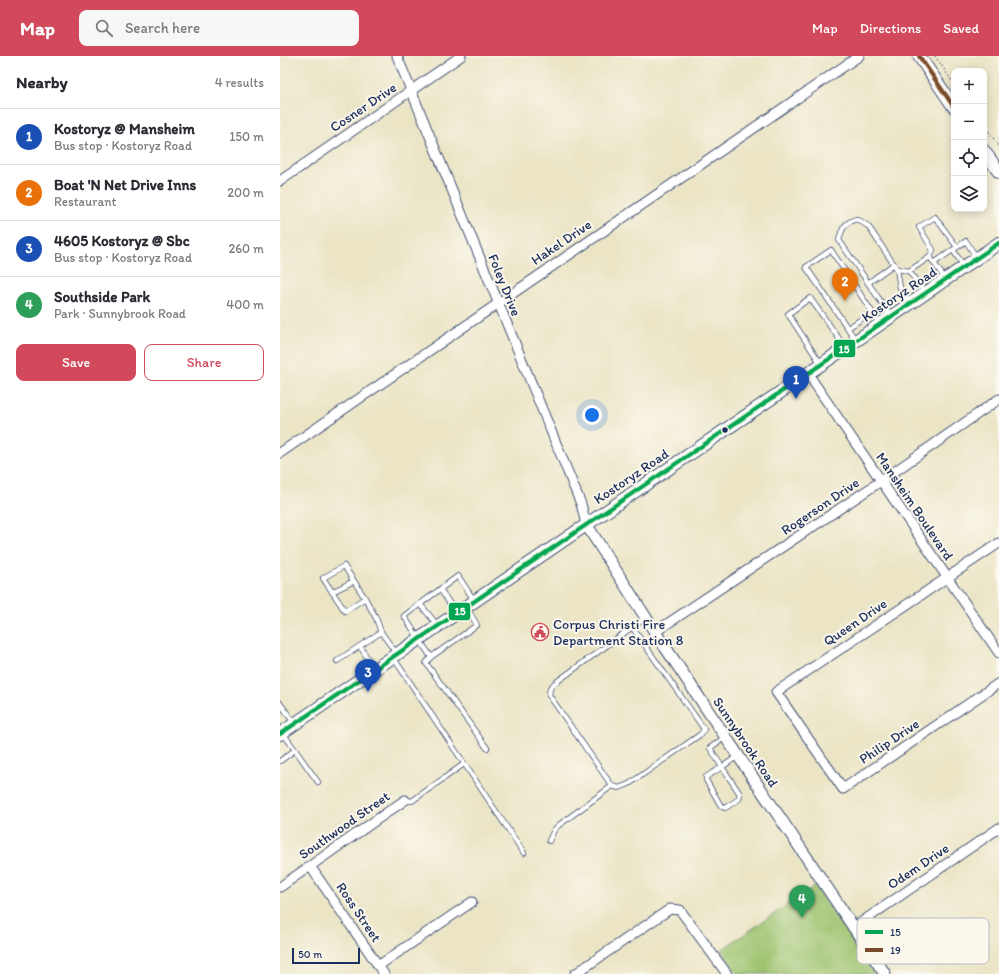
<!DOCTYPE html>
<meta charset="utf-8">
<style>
:root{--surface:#fff;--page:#f7f7f7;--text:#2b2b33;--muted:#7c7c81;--line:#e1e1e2;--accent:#d1495b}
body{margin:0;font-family:Itim,sans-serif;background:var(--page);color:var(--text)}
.controls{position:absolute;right:12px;top:12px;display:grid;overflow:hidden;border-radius:8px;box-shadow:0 2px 10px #0003}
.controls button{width:36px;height:36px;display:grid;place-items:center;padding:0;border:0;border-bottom:1px solid var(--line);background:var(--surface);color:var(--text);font:20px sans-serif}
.scale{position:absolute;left:12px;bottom:10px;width:68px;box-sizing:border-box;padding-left:4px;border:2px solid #1b2f5e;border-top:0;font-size:11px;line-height:14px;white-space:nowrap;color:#1b2f5e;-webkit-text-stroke:3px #fbf7ec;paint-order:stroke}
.you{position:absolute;left:312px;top:359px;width:14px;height:14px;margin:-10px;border:3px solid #fff;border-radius:50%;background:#1a73e8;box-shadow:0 0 0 6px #1a73e833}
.badge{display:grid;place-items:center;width:26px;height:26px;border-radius:50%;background:var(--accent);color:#fff;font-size:13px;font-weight:700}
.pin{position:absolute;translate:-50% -33px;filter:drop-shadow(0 1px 2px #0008)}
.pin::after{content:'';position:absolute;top:21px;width:14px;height:12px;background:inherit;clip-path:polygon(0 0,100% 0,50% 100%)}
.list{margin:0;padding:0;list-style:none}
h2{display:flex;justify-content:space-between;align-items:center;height:52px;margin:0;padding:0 16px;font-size:17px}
h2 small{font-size:13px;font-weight:400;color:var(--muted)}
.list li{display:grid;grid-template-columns:26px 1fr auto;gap:12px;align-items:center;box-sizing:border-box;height:56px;padding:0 16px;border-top:1px solid var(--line)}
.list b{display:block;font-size:15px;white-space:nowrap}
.list p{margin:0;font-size:13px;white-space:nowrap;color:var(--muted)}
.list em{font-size:13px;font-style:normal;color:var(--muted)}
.actions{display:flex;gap:8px;padding:12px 16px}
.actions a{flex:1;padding:9px 0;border:1px solid var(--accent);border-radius:8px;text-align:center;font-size:14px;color:var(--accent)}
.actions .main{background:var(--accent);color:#fff}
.icon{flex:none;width:22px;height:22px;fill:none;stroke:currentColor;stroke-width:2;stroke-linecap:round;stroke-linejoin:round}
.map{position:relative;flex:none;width:719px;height:918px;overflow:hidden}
header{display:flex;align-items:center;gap:24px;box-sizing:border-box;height:56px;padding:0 20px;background:var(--accent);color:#fff}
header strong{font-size:19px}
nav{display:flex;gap:22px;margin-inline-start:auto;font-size:14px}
.search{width:280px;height:36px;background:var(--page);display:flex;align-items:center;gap:10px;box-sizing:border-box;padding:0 14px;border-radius:8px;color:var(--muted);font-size:15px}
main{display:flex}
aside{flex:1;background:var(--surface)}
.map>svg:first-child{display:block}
.green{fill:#9cc26d;stroke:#5c7866}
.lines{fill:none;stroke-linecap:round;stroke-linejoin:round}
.service-casing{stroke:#3a4a6e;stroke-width:6}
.minor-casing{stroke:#3a4a6e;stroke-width:11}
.tertiary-casing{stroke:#3a4a6e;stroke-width:13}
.secondary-casing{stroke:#3a4a6e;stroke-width:14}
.path{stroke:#3a4a6e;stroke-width:1.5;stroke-dasharray:1 3;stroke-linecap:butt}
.service{stroke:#fff;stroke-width:4.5}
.minor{stroke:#fff;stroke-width:9}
.tertiary{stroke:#fff;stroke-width:11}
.secondary{stroke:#fff;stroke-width:12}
.bus-1-casing{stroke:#fbf7ec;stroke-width:7}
.bus-2-casing{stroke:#fbf7ec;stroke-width:7}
.bus-1{stroke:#00a651;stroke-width:4}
.bus-2{stroke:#7a4b2a;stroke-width:4}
.bus-dot{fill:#1b2f5e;stroke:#fbf7ec;stroke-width:1.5}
.labels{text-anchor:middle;stroke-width:4;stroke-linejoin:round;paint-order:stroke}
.street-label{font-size:14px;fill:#1b2f5e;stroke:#fbf7ec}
.poi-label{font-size:14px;fill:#1b2f5e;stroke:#fbf7ec;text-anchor:start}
.key{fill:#fbf7ec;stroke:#b8bbc1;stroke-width:1}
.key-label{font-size:11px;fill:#1b2f5e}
.line-badge{stroke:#fbf7ec;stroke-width:1.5}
.badge-label{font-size:11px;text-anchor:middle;font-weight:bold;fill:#fff}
</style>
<header>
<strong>Map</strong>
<div class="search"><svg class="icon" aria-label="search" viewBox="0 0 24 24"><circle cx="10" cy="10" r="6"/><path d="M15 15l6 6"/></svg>Search here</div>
<nav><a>Map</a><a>Directions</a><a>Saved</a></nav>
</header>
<main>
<aside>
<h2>Nearby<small>4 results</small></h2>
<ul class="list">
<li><span class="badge" style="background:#1a4fb4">1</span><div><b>Kostoryz @ Mansheim</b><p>Bus stop · Kostoryz Road</p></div><em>150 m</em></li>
<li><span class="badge" style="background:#e8710a">2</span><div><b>Boat 'N Net Drive Inns</b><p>Restaurant</p></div><em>200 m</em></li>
<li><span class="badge" style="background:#1a4fb4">3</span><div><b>4605 Kostoryz @ Sbc</b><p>Bus stop · Kostoryz Road</p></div><em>260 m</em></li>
<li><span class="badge" style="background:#2e9e5b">4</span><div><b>Southside Park</b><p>Park · Sunnybrook Road</p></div><em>400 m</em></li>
</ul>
<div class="actions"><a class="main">Save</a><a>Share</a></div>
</aside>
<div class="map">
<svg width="719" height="918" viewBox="0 0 719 918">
<rect width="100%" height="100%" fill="#fbf7ec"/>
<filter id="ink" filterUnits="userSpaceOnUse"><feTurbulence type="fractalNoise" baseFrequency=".025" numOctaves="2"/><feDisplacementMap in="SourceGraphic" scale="8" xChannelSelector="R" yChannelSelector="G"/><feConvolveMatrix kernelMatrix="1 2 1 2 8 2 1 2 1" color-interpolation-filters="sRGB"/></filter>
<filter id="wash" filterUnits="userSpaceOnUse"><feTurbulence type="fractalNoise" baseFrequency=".012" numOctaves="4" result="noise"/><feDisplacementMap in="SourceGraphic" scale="16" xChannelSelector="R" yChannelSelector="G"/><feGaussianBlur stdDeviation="0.9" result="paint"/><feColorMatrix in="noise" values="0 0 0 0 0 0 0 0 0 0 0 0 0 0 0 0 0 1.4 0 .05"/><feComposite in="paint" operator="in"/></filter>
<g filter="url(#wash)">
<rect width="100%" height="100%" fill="#ebe5c6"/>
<path class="green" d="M535,830L594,918H458L441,894Z"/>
</g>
<g filter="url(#ink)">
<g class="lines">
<defs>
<g id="service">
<path d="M673,194L683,209"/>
<path d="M650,201L653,194L639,171L655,161L677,191"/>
<path d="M654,207L686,185L696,201"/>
<path d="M617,213L629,215L650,201L665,223"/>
<path d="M629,215L644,236"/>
<path d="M588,227L614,208"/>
<path d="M610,259L559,184C562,172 565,166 577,163L588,170L617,213L620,232L629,246"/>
<path d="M568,272L592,256"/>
<path d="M575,283L526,211L551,194L600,268"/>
<path d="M541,308L508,258L530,242L565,291"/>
<path d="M160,533L176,557"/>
<path d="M52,536L74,525"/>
<path d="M85,542L64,510L43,522L65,555L85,542L96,562L101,576"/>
<path d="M140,548L158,570"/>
<path d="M187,552L197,569L151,601L124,560L178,520L194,544"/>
<path d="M352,571L424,673L421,678L349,728L339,732L332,730L269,639L270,632L275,627L365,562"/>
<path d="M80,590L94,613"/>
<path d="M113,601L244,797"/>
<path d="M151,601L146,607L207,692"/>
<path d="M57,605L101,576L116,597"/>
<path d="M0,647L14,667"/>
<path d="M3,677L38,726"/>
<path d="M445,681L430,692L442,711L458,700"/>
<path d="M0,705L15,694"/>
<path d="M442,711L460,738L459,743L445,752L441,750L426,724V721Z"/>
<path d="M125,744L132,745L184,708"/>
<path d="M269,785L274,774L279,769L332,730"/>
</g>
<g id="minor">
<path d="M117,0L301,448L306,468"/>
<path d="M0,125L181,0"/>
<path d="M528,318L719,597"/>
<path d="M0,397L579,0"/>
<path d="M719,487L496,636L563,733L719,627"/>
<path d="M375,576L601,425L719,343"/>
<path d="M30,810L104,918"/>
<path d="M0,831L125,744"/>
<path d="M573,872L719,772"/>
<path d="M98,910L192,846"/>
<path d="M295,918L390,853L400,854L447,918"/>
</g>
<path id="tertiary" d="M306,468L375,576L605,918"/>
<g id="secondary">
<path d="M639,0L674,51"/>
<path d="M704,95L719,116"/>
<path d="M0,678L719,187"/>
</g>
</defs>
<use href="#service" class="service-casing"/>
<use href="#minor" class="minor-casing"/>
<use href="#tertiary" class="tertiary-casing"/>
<use href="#secondary" class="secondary-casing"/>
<g class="path">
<path d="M655,0L674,28"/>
<path d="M704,69L719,90"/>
</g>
<use href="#service" class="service"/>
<use href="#minor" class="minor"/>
<use href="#tertiary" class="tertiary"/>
<use href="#secondary" class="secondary"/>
<defs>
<path id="bus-1" d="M0,678L719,187"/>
<path id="bus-2" d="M639,0L674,51"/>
</defs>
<use href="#bus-1" class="bus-1-casing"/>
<use href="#bus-2" class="bus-2-casing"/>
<use href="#bus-1" class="bus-1"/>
<use href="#bus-2" class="bus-2"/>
</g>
</g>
<defs>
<symbol id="civic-ring" viewBox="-11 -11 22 22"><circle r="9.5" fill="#fbf7ec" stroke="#d1495b" stroke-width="1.5"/><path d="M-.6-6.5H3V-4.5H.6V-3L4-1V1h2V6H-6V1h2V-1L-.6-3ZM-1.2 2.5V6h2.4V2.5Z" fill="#d1495b"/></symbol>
</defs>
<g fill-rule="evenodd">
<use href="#civic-ring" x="250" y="566" width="20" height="20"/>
</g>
<circle class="bus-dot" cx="445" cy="374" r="3.5"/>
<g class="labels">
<g class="street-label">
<text transform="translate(83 51) rotate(-34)" y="5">Cosner Drive</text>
<text transform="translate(281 186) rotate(-34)" y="5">Hakel Drive</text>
<text transform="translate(225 229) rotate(68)" y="5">Foley Drive</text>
<text transform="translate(619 238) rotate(-34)" y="5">Kostoryz Road</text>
<text transform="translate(351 420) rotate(-34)" y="5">Kostoryz Road</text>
<text transform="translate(540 450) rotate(-34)" y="5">Rogerson Drive</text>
<text transform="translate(635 450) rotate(56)" y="5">Mansheim Boulevard</text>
<text transform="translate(575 566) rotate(-34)" y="5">Queen Drive</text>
<text transform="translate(609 685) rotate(-34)" y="5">Philip Drive</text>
<text transform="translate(466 686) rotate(56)" y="5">Sunnybrook Road</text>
<text transform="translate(64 769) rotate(-35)" y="5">Southwood Street</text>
<text transform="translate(638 810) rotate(-34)" y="5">Odem Drive</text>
<text transform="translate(79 856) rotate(56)" y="5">Ross Street</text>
</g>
<g class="poi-label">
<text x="273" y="573">Corpus Christi Fire<tspan x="273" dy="16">Department Station 8</tspan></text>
</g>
</g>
<rect x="577" y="862" width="132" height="46" rx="6" class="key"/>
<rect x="585" y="874" width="18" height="4" fill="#00a651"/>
<rect x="585" y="892" width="18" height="4" fill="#7a4b2a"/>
<g class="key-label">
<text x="610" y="880">15</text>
<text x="610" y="898">19</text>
</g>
<g class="line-badge">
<rect x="553" y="283" width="23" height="19" rx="4" fill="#00a651"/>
<rect x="168" y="546" width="23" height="19" rx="4" fill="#00a651"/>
</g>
<g class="badge-label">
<text x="564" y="297">15</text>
<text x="180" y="559">15</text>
</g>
</svg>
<div class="controls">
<button>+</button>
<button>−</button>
<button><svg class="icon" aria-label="locate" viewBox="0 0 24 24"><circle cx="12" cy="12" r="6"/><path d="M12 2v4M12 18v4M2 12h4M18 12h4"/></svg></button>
<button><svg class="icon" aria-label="layers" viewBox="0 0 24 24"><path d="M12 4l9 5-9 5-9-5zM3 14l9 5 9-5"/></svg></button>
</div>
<div class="scale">50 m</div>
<div class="you"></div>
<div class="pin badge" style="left:516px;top:343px;background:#1a4fb4">1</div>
<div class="pin badge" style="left:565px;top:245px;background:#e8710a">2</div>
<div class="pin badge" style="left:88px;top:636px;background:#1a4fb4">3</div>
<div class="pin badge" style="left:522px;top:862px;background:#2e9e5b">4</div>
</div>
</main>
